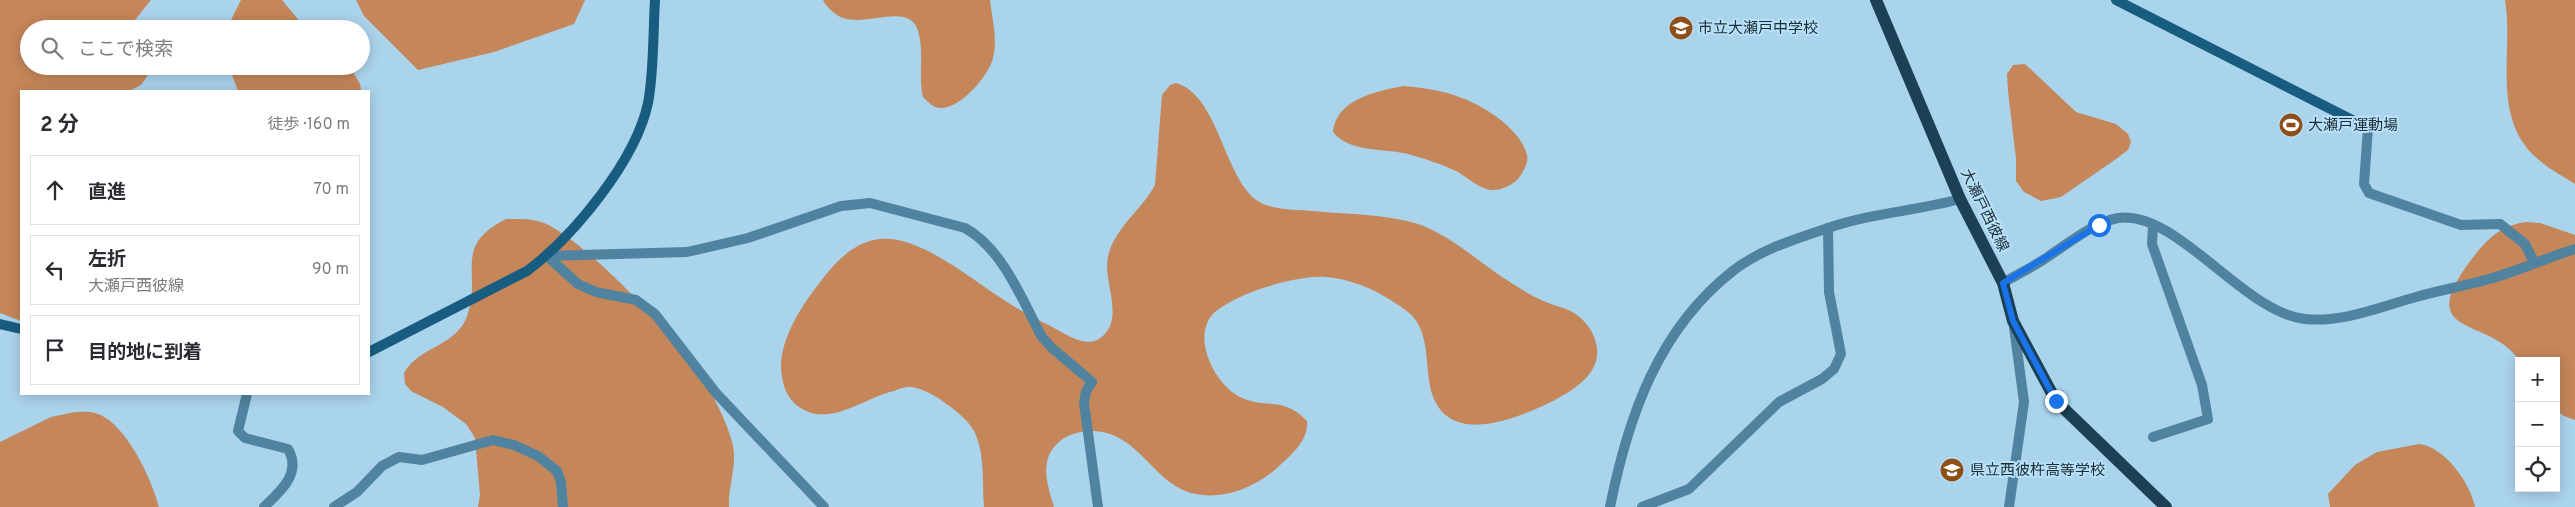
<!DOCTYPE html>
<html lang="ja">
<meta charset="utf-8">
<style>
:root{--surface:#fff;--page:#f2f2f3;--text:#2b2b33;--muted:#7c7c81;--line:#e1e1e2}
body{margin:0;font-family:Overpass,"Noto Sans JP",sans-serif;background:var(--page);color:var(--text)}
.controls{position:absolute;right:15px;bottom:15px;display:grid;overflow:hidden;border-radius:0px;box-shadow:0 2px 12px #0003}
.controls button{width:45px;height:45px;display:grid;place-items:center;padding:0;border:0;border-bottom:1px solid var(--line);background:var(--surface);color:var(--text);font:25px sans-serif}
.stop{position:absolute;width:15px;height:15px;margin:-11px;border:4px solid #1a73e8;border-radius:50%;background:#fff}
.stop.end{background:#1a73e8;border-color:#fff;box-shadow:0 1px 5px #0008}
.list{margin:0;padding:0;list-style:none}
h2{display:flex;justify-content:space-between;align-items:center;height:65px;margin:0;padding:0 20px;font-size:21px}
h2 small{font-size:16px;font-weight:400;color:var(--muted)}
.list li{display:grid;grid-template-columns:32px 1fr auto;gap:15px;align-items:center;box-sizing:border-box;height:70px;margin:0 10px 10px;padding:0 10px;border:1px solid var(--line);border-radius:0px}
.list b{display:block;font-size:19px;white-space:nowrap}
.list p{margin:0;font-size:16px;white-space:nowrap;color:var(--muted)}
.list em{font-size:16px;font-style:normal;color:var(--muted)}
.icon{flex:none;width:28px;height:28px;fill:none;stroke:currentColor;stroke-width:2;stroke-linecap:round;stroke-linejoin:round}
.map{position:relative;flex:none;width:2575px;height:507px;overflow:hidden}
.search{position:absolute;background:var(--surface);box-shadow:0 2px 12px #0003;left:20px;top:20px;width:350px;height:55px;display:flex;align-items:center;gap:12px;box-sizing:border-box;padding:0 18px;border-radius:28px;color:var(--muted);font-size:19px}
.panel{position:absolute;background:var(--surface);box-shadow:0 2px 12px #0003;left:20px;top:90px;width:350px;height:305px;border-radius:0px}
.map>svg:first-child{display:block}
.forest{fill:#c58659}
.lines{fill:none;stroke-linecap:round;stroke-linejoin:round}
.street{stroke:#5083a0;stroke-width:10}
.secondary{stroke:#185d7f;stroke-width:10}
.primary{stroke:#1c4054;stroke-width:12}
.route{stroke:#1a73e8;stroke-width:6}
.labels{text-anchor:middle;stroke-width:4;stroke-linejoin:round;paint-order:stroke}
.poi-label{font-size:15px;fill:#1d2d36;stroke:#b7e0f9;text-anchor:start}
.street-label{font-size:15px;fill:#1d2d36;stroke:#b7e0f9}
</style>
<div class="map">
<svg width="2575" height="507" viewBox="0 0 2575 507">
<rect width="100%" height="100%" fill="#aad3ec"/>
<g class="forest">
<path d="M0,0H151L134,21L133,29H29V66H154L141,85L129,91H21V321L0,313Z"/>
<path d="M241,0H282L306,29H230L231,20Z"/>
<path d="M356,0H585L574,24L494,52L418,70L364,16Z"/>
<path d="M823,0H990C992,19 998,39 993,58C989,76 956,115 935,107C931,105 926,100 923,97C918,74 925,50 917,28C905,0 856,34 833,12C829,8 825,5 823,0Z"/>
<path d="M2505,0H2575V184C2558,173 2536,162 2524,144C2495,102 2513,46 2505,0Z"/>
<path d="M2025,64L2076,112L2116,124L2128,134L2131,142L2128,150L2116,159L2061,197L2041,201L2024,192L2016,181V159L2008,91L2007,74L2013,65Z"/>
<path d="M231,66H350L360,84L361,91H238L232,75Z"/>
<path d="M1176,83C1221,96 1224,186 1263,204C1278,210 1296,210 1312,211C1345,214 1382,214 1415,223C1452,235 1480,264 1513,284C1525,292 1538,299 1551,304C1558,307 1567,308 1574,313C1592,324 1605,350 1592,370C1584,384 1563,396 1549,403C1517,418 1454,445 1434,399C1424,376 1431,345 1417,322C1411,312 1398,305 1389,299C1370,287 1348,279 1326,277C1296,275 1240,292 1216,311C1189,334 1214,384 1240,397C1267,410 1282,395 1307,421C1309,440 1292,454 1278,467C1252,491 1207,507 1174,485C1154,472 1140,449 1119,438C1094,424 1054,431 1047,462C1044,477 1050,493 1054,507H984C982,483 985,458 976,435C971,423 958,412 948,405C937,397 925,389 911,387C906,386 899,389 894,391C863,398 830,428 799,407C786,398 782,384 781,367C781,339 801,306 818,285C832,266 850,245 874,240C917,230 976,284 1012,305C1026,314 1041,321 1056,329C1068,336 1086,347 1099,339C1127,321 1102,281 1108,257C1114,228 1142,210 1155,185L1162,95L1170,85Z"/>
<path d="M1404,86C1423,88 1441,90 1459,97C1483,105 1520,128 1527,155C1529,163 1523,172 1518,179C1513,185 1499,191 1491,190C1478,188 1468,178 1458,172C1442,164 1425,159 1408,154C1384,148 1350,153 1333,132C1336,99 1377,91 1404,86Z"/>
<path d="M506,219C519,219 532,218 544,223C586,241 671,332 697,371C712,393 727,420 733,446C737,466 728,487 729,507H478L480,495L475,438L466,424L443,407L411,391L405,384L404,373C419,347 453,347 466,319C484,276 450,247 506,219Z"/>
<path d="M2526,222L2540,223L2575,235V420L2564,416L2556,410V361H2520C2489,315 2412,339 2471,260C2486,240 2501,225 2526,222Z"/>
<path d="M75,412C81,412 89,411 95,413C125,421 152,479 159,507H0V442L51,417Z"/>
<path d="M2419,444C2445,447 2470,483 2475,507H2330L2328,494L2355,465L2377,452Z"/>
</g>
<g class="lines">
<g class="street">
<path d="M2368,128L2364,184L2369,193L2461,225L2500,224L2525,244L2534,262"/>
<path d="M2153,225L2152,244L2202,385L2208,419L2153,437"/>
<path d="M547,256L687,252L748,238L841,206L870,203L965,228C1003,249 1022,300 1042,337L1052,348L1092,382L1086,391L1084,403L1098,507"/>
<path d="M547,256L578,284L596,292L636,300L655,314L716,393L824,507"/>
<path d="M2003,283C2018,274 2035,266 2049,256C2069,243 2094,222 2118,218C2176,209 2244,313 2305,319C2342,323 2380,307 2416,297C2440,290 2465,286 2489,279C2518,271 2546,258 2575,249"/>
<path d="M247,394L238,431L245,438L288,449C302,473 281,491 264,507"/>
<path d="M334,507L357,492L382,466L399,457L422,460L493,440L514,445L538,456L557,471L561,482L563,507"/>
<path d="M1610,507C1628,417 1658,329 1734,270C1762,249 1795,239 1828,228"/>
<path d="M1642,507L1689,489L1779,402L1822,379L1834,369L1841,354L1829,292L1828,228C1871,213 1916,211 1960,199"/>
<path d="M2009,507L2024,402L2014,327"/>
</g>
<g class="secondary">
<path d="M2116,0L2368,128"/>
<path d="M0,324L21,329"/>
<path d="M369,352L527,271C574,236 636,160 648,103C654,72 653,32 655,0"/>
</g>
<path class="primary" d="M1876,0L1960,199L2003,283L2013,321L2056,401L2166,507"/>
</g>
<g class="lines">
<path class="route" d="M2056,401L2013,321L2003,283L2099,225"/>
</g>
<defs>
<symbol id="school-disc" viewBox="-11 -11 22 22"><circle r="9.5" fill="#8e4e17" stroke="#b7e0f9"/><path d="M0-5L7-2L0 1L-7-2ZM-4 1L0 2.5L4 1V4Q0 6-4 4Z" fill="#fff"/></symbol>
<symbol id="stadium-disc" viewBox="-11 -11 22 22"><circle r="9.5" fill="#8e4e17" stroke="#b7e0f9"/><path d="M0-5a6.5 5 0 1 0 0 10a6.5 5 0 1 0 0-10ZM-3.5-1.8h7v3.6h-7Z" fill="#fff"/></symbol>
</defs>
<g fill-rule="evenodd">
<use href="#school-disc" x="1667" y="14" width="28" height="28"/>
<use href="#stadium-disc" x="2277" y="111" width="28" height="28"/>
<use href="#school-disc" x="1938" y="456" width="28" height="28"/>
</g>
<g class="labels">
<g class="poi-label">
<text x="1698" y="33">市立大瀬戸中学校</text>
<text x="2308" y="130">大瀬戸運動場</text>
<text x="1970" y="475">県立西彼杵高等学校</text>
</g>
<g class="street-label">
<text transform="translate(1985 210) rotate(64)" y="5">大瀬戸西彼線</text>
</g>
</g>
</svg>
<div class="controls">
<button>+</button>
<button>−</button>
<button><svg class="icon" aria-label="locate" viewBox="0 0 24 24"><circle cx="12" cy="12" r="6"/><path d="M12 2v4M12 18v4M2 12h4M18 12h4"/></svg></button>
</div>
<div class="stop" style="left:2099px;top:225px"></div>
<div class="stop end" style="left:2056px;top:401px"></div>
<div class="search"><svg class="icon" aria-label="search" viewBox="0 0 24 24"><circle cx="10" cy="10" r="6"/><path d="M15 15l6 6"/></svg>ここで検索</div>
<section class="panel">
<h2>2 分<small>徒歩 · 160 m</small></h2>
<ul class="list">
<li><svg class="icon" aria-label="ahead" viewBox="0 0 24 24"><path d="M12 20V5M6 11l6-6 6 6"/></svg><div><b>直進</b></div><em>70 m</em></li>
<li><svg class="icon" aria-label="left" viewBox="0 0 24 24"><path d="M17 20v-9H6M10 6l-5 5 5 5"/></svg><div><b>左折</b><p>大瀬戸西彼線</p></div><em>90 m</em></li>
<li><svg class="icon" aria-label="arrive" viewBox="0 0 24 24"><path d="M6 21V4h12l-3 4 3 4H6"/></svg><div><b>目的地に到着</b></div></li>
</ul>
</section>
</div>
